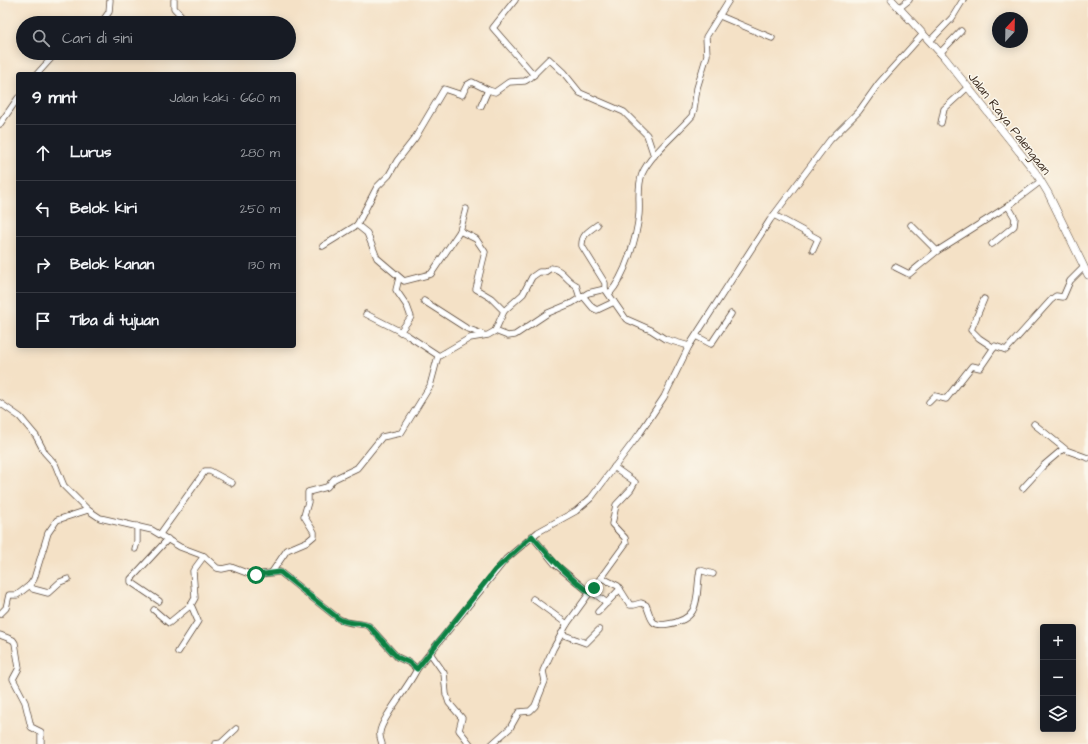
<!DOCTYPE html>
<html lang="id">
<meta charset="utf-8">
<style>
:root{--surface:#171b24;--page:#20242c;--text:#f1f3f6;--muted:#9ea1a6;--line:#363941}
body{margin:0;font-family:"Architects Daughter",sans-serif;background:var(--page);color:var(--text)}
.controls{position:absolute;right:12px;bottom:12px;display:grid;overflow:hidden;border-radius:4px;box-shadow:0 2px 10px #0003}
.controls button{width:36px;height:36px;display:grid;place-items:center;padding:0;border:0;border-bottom:1px solid var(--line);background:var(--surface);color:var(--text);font:20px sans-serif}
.compass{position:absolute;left:992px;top:12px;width:36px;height:36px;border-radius:50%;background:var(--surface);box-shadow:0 2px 10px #0003;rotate:22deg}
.stop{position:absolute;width:12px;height:12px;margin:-9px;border:3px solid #0b8043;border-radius:50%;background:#fff}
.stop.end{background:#0b8043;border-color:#fff;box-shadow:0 1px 4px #0008}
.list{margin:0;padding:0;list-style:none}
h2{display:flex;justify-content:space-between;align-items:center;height:52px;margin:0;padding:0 16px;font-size:17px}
h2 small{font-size:13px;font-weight:400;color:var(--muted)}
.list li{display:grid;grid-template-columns:26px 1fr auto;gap:12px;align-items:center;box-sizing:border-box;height:56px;padding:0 16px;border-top:1px solid var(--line)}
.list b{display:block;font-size:15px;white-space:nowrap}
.list em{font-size:13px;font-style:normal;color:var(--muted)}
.icon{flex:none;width:22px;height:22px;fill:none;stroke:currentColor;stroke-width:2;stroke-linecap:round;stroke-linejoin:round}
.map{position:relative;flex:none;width:1088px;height:744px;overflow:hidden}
.search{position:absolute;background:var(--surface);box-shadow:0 2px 10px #0003;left:16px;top:16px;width:280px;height:44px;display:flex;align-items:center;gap:10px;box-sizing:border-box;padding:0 14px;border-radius:22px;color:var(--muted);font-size:15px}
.panel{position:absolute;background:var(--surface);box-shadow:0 2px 10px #0003;left:16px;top:72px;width:280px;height:276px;border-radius:4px}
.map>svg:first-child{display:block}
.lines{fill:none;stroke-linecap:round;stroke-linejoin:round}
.minor-casing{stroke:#574537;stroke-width:7}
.tertiary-casing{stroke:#574537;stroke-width:8}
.minor{stroke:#fff;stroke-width:5.5}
.tertiary{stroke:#fff;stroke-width:7}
.route{stroke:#0b8043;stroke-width:5}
.labels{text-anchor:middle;stroke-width:3;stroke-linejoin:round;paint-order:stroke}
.street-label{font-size:13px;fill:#3b2a1e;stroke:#fbf7ec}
</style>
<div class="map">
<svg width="1088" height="744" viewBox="0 0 1088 744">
<rect width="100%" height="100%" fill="#fbf7ec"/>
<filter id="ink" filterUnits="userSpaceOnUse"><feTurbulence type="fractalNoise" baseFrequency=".025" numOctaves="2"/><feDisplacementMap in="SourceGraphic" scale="8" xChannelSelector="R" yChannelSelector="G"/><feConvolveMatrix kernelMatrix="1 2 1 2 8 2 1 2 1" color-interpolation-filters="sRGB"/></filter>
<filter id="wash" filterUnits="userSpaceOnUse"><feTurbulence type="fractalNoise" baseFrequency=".012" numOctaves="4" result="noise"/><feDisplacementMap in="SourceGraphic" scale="16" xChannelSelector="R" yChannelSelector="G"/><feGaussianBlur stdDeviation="0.9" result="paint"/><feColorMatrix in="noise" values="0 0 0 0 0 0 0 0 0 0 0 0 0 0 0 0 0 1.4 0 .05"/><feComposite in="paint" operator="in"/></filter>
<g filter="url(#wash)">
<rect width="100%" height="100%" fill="#f4e1c6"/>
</g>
<g filter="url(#ink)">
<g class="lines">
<defs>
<g id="minor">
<path d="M174,0V8L188,23"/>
<path d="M515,0L493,28L534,75"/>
<path d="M899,8L909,0"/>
<path d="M720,16L772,38"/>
<path d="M101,23L109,12L110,0"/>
<path d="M930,41L952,18L963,0"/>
<path d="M71,53H78"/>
<path d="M940,53L961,31"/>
<path d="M37,74L56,53"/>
<path d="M481,106L488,90"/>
<path d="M941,123L944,109L968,87"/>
<path d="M0,124L18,98"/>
<path d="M466,209L460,231L476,239L485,252L476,289L491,298L504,311"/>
<path d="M774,215L818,239L813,250"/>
<path d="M357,225L367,233L377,258L404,281L431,274L460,231"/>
<path d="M597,225C589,231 581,235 582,246L605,283V289"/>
<path d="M911,225L937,251L1008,206L1041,181"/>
<path d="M992,244L1014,226L1015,218L1008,206"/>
<path d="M323,246L357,225L377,187L389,175L397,161L415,138L444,89L462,95L467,85L472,82L488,90L495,92L509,82L525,81L530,78L549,59L563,72L580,93L624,112L647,135L654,156"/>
<path d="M895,267L909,274L937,251"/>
<path d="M399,278L396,290L407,306L411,317L400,332"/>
<path d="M609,294C625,277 637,237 639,214C640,201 637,187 642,174C650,155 677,133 692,116L694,109L697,88L707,55L706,37L729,0"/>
<path d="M583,296L593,308L597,310L614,302"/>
<path d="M984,299L971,330L979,338L994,348"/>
<path d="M424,301L466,328L482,334"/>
<path d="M366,314L407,335L439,356L470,338L488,335L495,331L508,336L515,335L548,313L572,303L588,293L605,289L626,319L651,330L665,339L689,346"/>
<path d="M495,331L504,311L523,294L532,277L539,272H545L551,268C563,269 566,281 576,285L580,298"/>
<path d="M696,336L711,344L731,314"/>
<path d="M929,402L935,396L946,399L972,366L980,368L995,346L1006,350L1051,300L1056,296L1063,297L1070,281L1084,267"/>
<path d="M0,403L20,417L36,436L45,453L55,464L64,486L88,510L100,518L152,530L180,547L204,556L217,568L222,569L231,567L252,575L280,572L339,619C349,625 359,622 369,626L397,657L410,663L417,669"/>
<path d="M1034,424L1065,449"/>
<path d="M1023,488L1044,465L1063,449L1088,458"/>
<path d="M160,534L205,471H210L232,483"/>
<path d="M532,536L555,564L590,593"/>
<path d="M135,549L137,542V526"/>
<path d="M272,572L287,550L308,541L314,536V532L304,516L308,502V492L327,487L334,479L357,468L382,437L401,433L430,386L438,356"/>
<path d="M602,578L618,586L630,605H634L641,603L646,605C652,619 650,627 668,624C703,619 695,596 700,570L713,574"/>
<path d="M30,585L33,589L48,593L60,582L68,579"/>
<path d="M591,591L607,603"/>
<path d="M533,599L567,624"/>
<path d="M159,601L131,582V579L168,539"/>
<path d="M154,610L169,623L191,605L195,598L193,571L204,556"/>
<path d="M598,612L620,589"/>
<path d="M0,614L6,608L9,595H17L30,585L34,579L48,533L57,520L88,510"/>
<path d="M561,634L586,643L599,630"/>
<path d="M0,635L13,640L15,643L19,668L13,679L25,702L31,727L41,732V744"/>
<path d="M178,652L198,621L191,605"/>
<path d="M430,653L444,673L446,694L449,703L462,718L459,730L470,744"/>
<path d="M215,744L221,743L236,729"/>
<path d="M382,744C381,740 379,736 380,732C381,719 410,685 417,669L506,559L538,532L576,511L591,498L640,433L664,397L689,346L770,220L830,140L859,111L879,83L923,34"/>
<path d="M492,744L510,728L519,712L530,711L535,706L545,681L543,671L553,649L567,624L626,543L625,538L612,524L616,505L631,489L635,482L614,467"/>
</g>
<path id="tertiary" d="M892,0L944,57L1036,173L1048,193L1088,275"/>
</defs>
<use href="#minor" class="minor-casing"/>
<use href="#tertiary" class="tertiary-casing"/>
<use href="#minor" class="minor"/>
<use href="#tertiary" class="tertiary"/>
</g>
</g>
<g class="lines" filter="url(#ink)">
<path class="route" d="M256,575L280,572L339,619C349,625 359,621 369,626L397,657L410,663L417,669L495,570L532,536C550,558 567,576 590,593L594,588"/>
</g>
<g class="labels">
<g class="street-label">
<text transform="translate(1010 123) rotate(52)" y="5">Jalan Raya Palengaan</text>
</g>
</g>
</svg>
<div class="controls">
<button>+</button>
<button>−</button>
<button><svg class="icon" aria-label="layers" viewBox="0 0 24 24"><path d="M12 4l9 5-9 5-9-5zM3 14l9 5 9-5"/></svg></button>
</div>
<svg class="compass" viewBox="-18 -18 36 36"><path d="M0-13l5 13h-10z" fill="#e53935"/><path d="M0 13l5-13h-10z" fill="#9ea1a6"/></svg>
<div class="stop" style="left:256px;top:575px"></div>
<div class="stop end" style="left:594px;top:588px"></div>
<div class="search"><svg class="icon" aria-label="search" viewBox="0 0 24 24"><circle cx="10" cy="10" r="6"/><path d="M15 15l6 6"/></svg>Cari di sini</div>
<section class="panel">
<h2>9 mnt<small>Jalan kaki · 660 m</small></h2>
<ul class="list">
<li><svg class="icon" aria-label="ahead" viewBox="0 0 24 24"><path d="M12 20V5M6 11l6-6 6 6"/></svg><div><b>Lurus</b></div><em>280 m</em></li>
<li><svg class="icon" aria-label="left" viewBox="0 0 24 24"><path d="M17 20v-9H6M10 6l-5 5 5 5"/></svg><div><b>Belok kiri</b></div><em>250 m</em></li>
<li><svg class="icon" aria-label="right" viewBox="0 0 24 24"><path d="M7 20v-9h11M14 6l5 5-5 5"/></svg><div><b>Belok kanan</b></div><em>130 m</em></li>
<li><svg class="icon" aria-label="arrive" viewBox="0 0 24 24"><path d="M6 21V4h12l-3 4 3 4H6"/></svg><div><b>Tiba di tujuan</b></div></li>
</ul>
</section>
</div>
